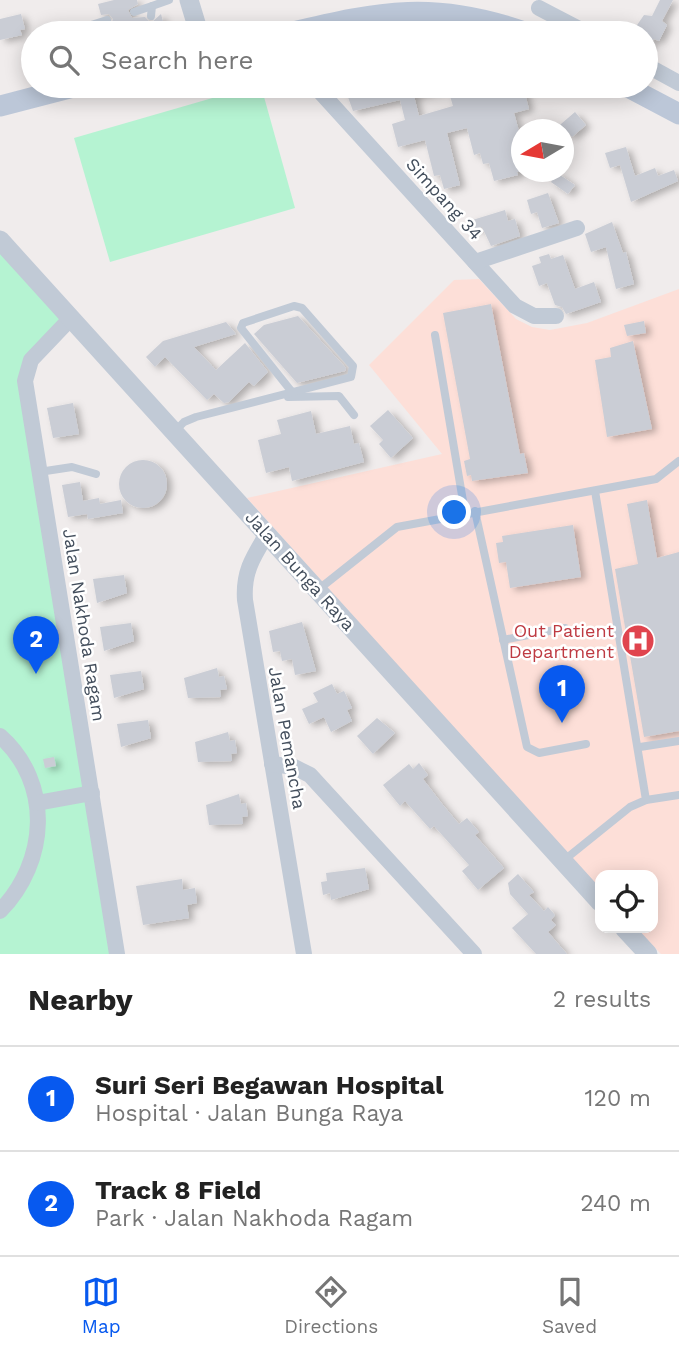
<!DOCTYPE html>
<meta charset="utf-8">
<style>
:root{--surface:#fff;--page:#f2f2f2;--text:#222;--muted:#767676;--line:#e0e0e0;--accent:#0759ef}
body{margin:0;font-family:"Work Sans",sans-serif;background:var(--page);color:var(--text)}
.controls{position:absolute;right:21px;bottom:21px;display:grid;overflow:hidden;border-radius:14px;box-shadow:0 4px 18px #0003}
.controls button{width:63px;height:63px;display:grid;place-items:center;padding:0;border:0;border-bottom:2px solid var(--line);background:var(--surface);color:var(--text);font:35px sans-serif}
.compass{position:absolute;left:511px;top:119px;width:63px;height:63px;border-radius:50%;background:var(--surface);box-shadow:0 4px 18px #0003;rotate:260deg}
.you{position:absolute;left:455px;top:513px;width:24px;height:24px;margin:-18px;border:5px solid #fff;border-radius:50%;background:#1a73e8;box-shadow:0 0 0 10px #1a73e833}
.badge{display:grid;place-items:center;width:46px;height:46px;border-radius:50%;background:var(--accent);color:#fff;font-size:23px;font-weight:700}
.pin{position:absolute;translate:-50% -58px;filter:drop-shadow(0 2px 4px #0008)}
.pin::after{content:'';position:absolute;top:37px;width:24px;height:21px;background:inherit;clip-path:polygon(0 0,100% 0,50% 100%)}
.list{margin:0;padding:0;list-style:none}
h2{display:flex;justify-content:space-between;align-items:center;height:91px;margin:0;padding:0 28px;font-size:30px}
h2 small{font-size:23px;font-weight:400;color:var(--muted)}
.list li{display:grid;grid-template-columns:46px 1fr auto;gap:21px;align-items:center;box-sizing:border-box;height:105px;padding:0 28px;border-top:2px solid var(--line)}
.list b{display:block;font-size:26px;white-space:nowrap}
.list p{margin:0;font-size:23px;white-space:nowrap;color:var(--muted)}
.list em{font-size:23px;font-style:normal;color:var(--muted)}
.icon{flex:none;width:38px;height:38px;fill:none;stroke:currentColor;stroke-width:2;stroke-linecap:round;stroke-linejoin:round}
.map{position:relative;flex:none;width:679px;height:954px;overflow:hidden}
.search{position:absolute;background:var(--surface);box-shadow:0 4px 18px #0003;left:21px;right:21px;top:21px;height:77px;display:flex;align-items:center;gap:18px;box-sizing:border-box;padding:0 24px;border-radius:38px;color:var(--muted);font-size:26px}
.sheet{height:301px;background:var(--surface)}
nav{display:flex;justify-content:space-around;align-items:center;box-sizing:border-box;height:98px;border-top:2px solid var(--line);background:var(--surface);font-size:19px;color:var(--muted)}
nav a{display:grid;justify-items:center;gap:4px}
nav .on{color:var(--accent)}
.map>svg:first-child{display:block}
.medical{fill:#fddfd8}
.green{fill:#b5f3d2}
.building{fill:#cacdd5;filter:url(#shadow)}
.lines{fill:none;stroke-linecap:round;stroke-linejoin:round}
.service{stroke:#c1cad6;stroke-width:8}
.minor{stroke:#c1cad6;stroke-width:16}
.tertiary{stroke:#c1cad6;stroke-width:19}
.secondary{stroke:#bcc7d8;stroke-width:21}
.labels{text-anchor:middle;stroke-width:5;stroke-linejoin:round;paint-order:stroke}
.street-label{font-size:18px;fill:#434e5c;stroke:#fff}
.health-label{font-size:18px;fill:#be3a42;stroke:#fff;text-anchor:end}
</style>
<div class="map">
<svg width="679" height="954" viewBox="0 0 679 954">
<defs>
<filter id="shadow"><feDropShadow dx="5" dy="3" stdDeviation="3.5" flood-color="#0004"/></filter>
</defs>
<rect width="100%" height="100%" fill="#f0ecec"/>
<path class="medical" d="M479,279L516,319L532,327L550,330L587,323L679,289V954H661L636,928H653V875H600V891L247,498L442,454L369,365L454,280Z"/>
<g class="green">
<path d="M254,86H261L295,208L110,262L74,138Z"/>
<path d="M0,240L71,318L29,365L117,954H0Z"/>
</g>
<g class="building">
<path d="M114,0H137L138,4L128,10L132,18L145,17L151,23L161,14L166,33H105L103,28L111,25L113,19L109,14L101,15L98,4Z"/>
<path d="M660,0H673L662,21L667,25L659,41L654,39L646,51V33L635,28L644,15L652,16Z"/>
<path d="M21,14L25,29L20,30L22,35L0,40V19Z"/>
<path d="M344,86H440L441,89L414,96L419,116L453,106L447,86H523L529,109L514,113L522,142V171L517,172L518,175L494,181L489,163L483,164L480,153L474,155L467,128L447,133L460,185L444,189L440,175L434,176L425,140L398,147L392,124L405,120L400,100L353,111Z"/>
<path d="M575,112L586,125L572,137L568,132L564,135V130H554Z"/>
<path d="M626,147L635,176L655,168L658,176L674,170L678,181L631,202L620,165L610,168L605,153Z"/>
<path d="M557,173L575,185L568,194L551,182Z"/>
<path d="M548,193L559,223L542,228L537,212L531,214L527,200Z"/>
<path d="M505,210L508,221L515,219L520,236L491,246L482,227L469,231L466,222Z"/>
<path d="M612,222L623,253L626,252L634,284L616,289L606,247L591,252L585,234Z"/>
<path d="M549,254L551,259L563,255L575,289L594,282L601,302L566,314L562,307L555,305L547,283L539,286L532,266L541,263L539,257Z"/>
<path d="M491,304L520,454L524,453L528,473L472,481L471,475L467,476L464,461L470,459L443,313Z"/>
<path d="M298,316L346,368L345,371L297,383L254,334L264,325Z"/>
<path d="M644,321L646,333L627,336L624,325Z"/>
<path d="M226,322L236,334L194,347L216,370L245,343L268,372L254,386L249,382L229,402L224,403L214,394L207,400L165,357L155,367L146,357L163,341Z"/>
<path d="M633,341L652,429L607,437L595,360L611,357L610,348Z"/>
<path d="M73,403L79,434L53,438L47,408Z"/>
<path d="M388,410L413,438L391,458L379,444L383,440L370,426Z"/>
<path d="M311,411L316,434L350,426L354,444L359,443L364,462L292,481L289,467L266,473L258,440L281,434L277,420Z"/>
<circle cx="143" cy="484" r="24"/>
<path d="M80,482L83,501L99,498L100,504L121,500L123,513L88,519L87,514L68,517L62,485Z"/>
<path d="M647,500L657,558L679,552V731L644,737L615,569L638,564L627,504Z"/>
<path d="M573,525L581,577L510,588L506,562L499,563L496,543L503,542L502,536Z"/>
<path d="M124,575L127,593L97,603L93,579Z"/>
<path d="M302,622L316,671L295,675L292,659L282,661L280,651L273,652L269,631Z"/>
<path d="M131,623L134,641L104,651L100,627Z"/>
<path d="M217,668L219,677L224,676L227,689L220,690L221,697L188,698L184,678Z"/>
<path d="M141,671L144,689L114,698L110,675Z"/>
<path d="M332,684L337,694L344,691L352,708L347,710L352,721L331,732L324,717L309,724L302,709L318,702L313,693Z"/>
<path d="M377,718L395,733L373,754L357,736Z"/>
<path d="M148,720L151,738L121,747L117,724Z"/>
<path d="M228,732L230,741L235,740L237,753L231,754L232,761L198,762L195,742Z"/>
<path d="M54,757L56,766L45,768L43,759Z"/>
<path d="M419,763L428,775L423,779L443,805L459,824L467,818L479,832L475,835L504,868L478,890L462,871L469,865L434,826L430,829L405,801L400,806L383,785L409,764L413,769Z"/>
<path d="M239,794L241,804L246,803L248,816L242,817L243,824L209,825L206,805Z"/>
<path d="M365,868L369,889L331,900L330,893L323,895L321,882L327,881L326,873Z"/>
<path d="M518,874L534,892L529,895L544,911L548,907L555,915L551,920L556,925L548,932L567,954H536L512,928L528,914L510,894L508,883Z"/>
<path d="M182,879L183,890L195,888L197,903L187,905L189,918L143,925L136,886Z"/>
</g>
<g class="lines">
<g class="service">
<path d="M134,12L152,6"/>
<path d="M151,16L152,6L169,0"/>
<path d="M85,33L88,26L107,20"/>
<path d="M435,335L465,513"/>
<path d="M288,397L339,396L354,415"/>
<path d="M175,431L184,422L196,417L351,377L353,366L302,308L294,306L243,323L241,328L292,392"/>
<path d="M39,472L72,467L96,474"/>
<path d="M475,511L527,747L539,753L586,744"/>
<path d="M319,589L397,527L656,479L679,461"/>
<path d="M503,640L565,628"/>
<path d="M640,747L679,741"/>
<path d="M646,800L679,795"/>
<path d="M563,861L630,807L646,800L595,491"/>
</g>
<g class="minor">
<path d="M539,8L587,33"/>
<path d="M646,65L679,83"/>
<path d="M315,86L515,306L534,316H556"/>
<path d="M475,262L577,228"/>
<path d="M71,318L31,360L25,381L117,954"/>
<path d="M267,534C253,557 243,572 245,600L304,954"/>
<path d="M0,736C53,783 48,862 0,911"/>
<path d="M272,764L294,767L310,775L474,954"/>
<path d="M37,803L92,793"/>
</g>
<g class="tertiary">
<path d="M189,0L199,33"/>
<path d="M0,240L600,902"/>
<path d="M624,928L648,954"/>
</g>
<g class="secondary">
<path d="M289,33C381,11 435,0 527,33"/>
<path d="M626,86L679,114"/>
<path d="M0,106L77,86"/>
</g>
</g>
<defs>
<symbol id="hospital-disc" viewBox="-11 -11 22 22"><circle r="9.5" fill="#e0444e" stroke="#fff"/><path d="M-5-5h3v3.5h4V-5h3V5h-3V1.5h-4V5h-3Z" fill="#fff"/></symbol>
</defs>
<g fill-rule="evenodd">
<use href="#hospital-disc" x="619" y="622" width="38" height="38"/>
</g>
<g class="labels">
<g class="street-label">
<text transform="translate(444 199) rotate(48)" y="6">Simpang 34</text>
<text transform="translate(300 571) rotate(48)" y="6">Jalan Bunga Raya</text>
<text transform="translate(84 625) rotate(81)" y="6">Jalan Nakhoda Ragam</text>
<text transform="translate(287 738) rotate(80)" y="6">Jalan Pemancha</text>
</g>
<g class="health-label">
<text x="614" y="637">Out Patient<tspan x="614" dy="21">Department</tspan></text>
</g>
</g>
</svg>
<div class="controls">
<button><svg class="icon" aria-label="locate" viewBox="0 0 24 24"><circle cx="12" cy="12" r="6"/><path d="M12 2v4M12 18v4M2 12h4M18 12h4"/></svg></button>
</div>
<svg class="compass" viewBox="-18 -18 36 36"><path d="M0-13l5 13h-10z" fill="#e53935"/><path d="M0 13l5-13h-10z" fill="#767676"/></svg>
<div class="you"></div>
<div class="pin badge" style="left:562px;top:723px">1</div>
<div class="pin badge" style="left:36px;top:674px">2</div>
<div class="search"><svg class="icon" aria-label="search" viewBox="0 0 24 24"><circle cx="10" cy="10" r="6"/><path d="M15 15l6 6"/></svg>Search here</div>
</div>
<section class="sheet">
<h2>Nearby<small>2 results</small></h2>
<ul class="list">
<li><span class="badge">1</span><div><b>Suri Seri Begawan Hospital</b><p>Hospital · Jalan Bunga Raya</p></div><em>120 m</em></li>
<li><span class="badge">2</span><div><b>Track 8 Field</b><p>Park · Jalan Nakhoda Ragam</p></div><em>240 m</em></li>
</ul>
</section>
<nav>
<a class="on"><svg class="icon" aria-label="map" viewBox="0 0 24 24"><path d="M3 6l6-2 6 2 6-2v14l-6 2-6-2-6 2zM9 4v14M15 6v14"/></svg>Map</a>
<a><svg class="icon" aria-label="directions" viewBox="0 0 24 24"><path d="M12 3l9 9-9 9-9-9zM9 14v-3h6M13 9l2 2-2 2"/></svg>Directions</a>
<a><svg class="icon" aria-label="saved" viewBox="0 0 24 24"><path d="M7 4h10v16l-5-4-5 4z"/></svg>Saved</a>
</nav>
